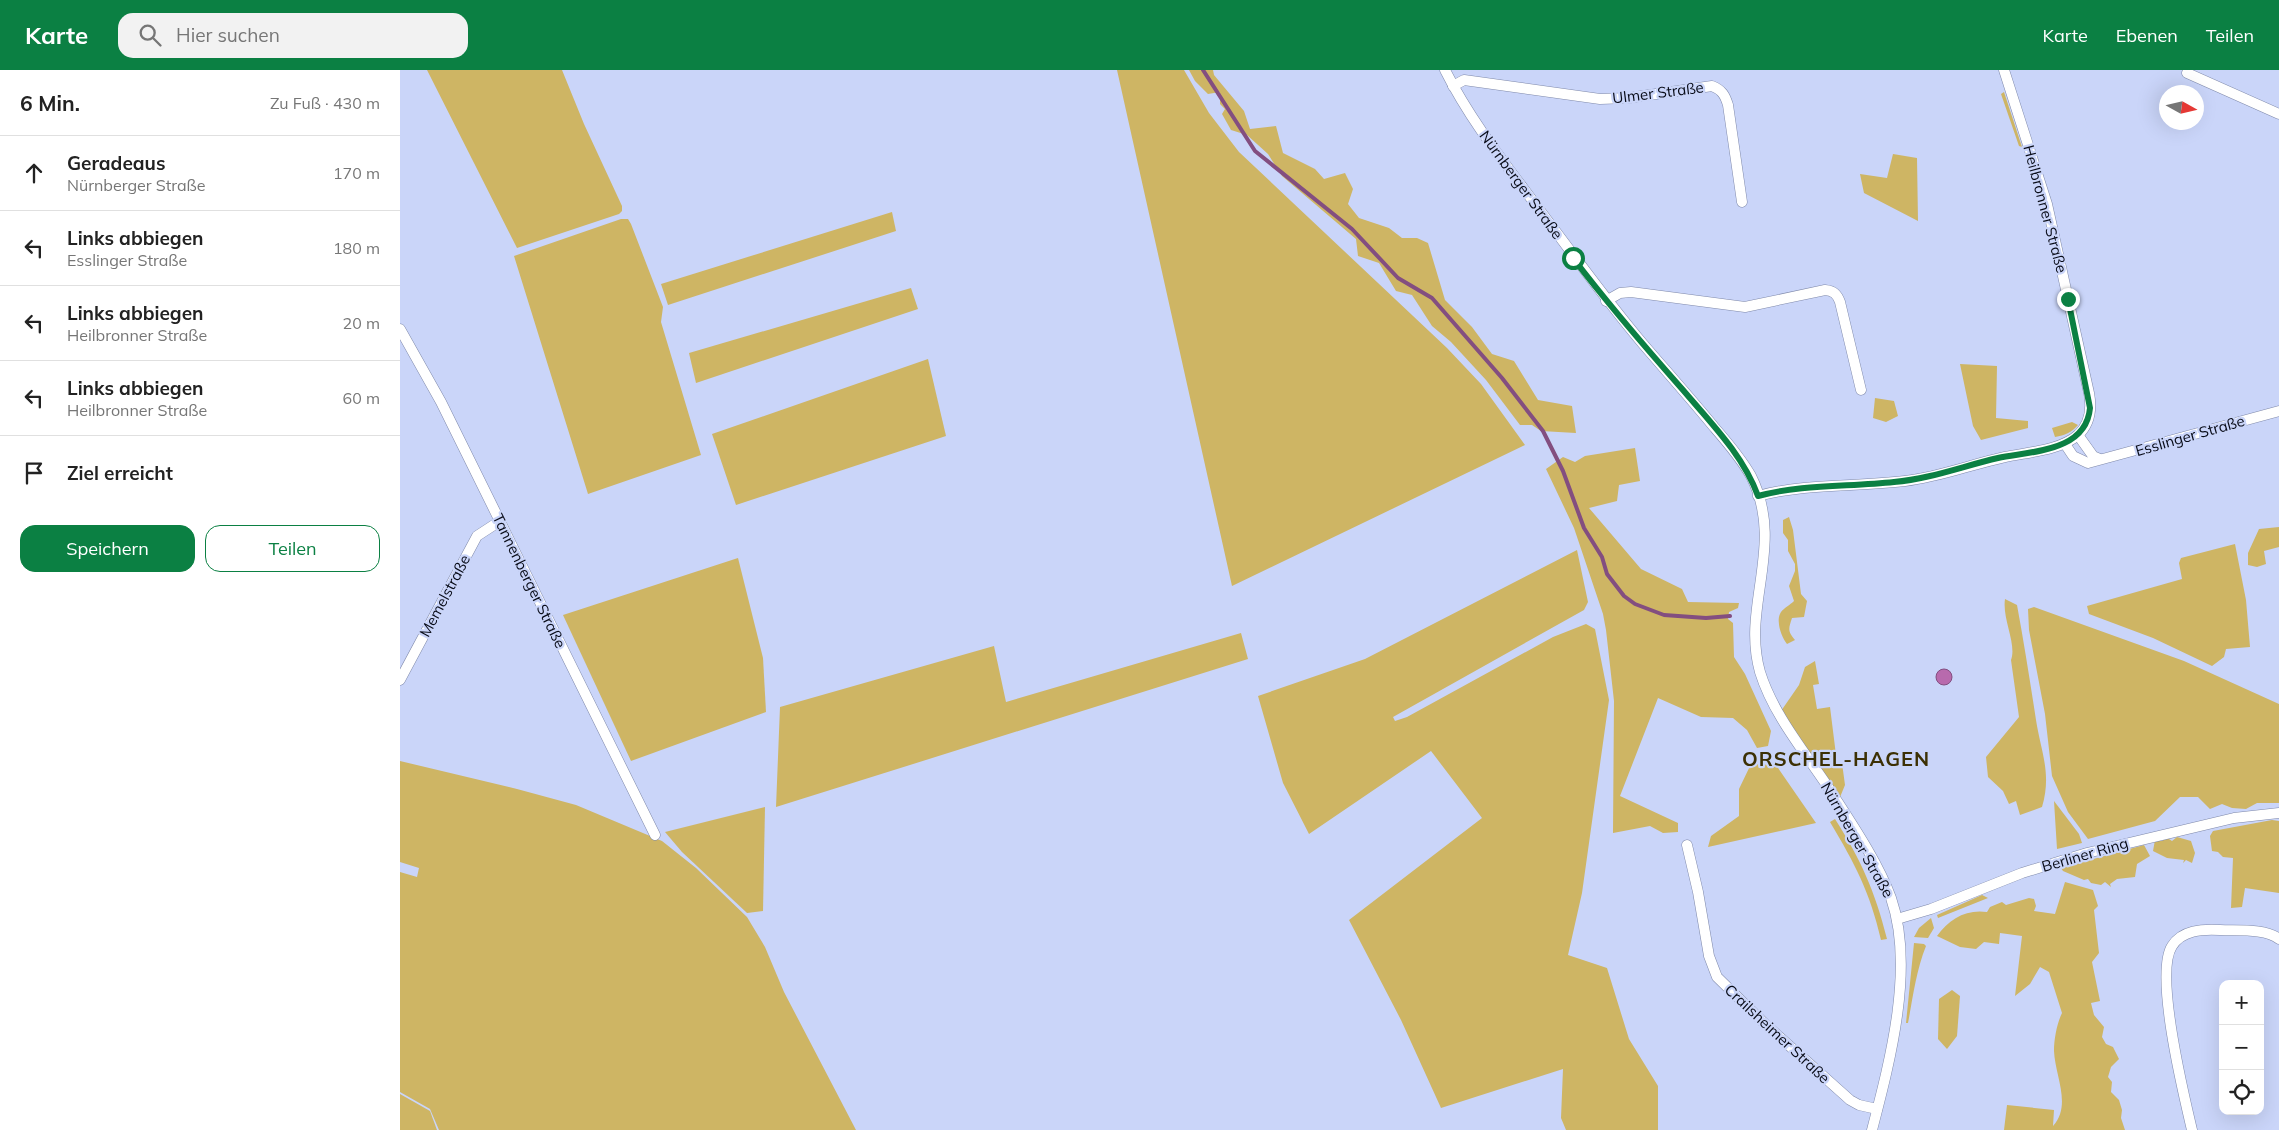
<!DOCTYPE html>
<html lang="de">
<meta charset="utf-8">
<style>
:root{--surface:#fff;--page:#f2f2f2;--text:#222;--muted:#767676;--line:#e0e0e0;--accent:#0b8043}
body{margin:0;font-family:Mulish,sans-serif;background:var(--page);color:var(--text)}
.controls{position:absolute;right:15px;bottom:15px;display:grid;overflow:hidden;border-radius:10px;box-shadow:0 5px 20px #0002}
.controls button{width:45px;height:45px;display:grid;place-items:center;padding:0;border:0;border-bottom:1px solid var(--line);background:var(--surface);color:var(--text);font:25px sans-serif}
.compass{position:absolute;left:1759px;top:15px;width:45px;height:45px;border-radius:50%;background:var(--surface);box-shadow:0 5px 20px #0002;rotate:98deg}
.stop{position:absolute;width:15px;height:15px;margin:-11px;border:4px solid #0b8043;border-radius:50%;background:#fff}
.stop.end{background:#0b8043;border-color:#fff;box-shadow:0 1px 5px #0008}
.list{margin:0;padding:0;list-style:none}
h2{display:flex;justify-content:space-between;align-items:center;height:65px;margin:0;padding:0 20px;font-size:21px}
h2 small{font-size:16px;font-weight:400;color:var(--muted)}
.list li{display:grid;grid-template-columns:32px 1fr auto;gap:15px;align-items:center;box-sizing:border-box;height:75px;padding:0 20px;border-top:1px solid var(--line)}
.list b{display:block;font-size:19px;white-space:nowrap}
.list p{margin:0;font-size:16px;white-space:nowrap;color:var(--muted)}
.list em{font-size:16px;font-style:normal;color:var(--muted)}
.actions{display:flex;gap:10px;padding:15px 20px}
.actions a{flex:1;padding:11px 0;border:1px solid var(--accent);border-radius:15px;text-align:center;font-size:18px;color:var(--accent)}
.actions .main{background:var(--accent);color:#fff}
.icon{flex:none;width:28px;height:28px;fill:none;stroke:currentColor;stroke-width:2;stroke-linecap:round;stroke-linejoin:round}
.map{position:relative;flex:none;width:1879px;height:1060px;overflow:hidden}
header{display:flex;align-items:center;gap:30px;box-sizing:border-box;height:70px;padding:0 25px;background:var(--accent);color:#fff}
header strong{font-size:24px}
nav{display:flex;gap:28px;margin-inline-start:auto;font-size:18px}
.search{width:350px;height:45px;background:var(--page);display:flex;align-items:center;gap:12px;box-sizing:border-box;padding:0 18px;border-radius:15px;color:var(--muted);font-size:19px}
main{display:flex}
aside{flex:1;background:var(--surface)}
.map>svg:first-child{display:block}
.green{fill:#ceb564}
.water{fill:#b86aad;stroke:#834e80}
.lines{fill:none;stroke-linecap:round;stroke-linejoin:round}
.stream{stroke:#834e80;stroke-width:4}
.street-casing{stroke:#7f89aa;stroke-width:11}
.street{stroke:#fff;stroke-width:10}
.route{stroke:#0b8043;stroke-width:6}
.labels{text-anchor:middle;stroke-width:4.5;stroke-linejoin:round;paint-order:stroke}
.street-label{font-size:15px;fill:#080b17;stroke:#cad5f9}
.district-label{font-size:20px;font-weight:bold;letter-spacing:1px;fill:#3c3004;stroke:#cad5f9}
</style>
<header>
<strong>Karte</strong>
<div class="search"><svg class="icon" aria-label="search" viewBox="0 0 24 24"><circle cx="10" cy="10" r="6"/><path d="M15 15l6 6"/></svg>Hier suchen</div>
<nav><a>Karte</a><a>Ebenen</a><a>Teilen</a></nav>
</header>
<main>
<aside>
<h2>6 Min.<small>Zu Fuß · 430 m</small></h2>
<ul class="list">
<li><svg class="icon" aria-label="ahead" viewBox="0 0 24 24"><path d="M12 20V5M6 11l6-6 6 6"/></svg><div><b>Geradeaus</b><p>Nürnberger Straße</p></div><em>170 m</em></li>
<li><svg class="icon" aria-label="left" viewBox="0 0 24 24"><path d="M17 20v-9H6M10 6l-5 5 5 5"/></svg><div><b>Links abbiegen</b><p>Esslinger Straße</p></div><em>180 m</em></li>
<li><svg class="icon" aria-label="left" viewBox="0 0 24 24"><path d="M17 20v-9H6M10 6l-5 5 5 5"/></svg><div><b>Links abbiegen</b><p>Heilbronner Straße</p></div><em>20 m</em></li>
<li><svg class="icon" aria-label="left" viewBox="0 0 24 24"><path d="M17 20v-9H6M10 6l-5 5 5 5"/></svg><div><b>Links abbiegen</b><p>Heilbronner Straße</p></div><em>60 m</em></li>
<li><svg class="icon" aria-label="arrive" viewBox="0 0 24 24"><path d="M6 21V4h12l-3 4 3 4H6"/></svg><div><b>Ziel erreicht</b></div></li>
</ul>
<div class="actions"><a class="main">Speichern</a><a>Teilen</a></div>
</aside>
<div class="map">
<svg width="1879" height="1060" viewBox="0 0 1879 1060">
<rect width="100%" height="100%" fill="#cad5f9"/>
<g class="green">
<path d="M27,0H162L184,54L222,136V141L219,144L117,178Z"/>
<path d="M717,0H784L809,43L839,82L1047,278L1081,314L1125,375L832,516Z"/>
<path d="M789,0H813L814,5L844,41L850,59L876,56L883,83L915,99L924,109L945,103L953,119L948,134L959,148L989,158L1002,168H1017L1028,173L1045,230L1072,257L1092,284L1114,291L1138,330L1172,336L1176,363L1141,361L1132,355H1120L1086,310L1051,272L1032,256L1012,225L996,221L979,193L958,186L956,169L882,106L868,84L847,65L831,60L822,44L825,39L820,34V22L808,24L795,11Z"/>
<path d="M1604,22L1622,77L1619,76L1601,24Z"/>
<path d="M1493,84L1517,88L1518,151L1464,123L1460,104L1487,108Z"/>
<path d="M492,142L496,161L268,235L261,214Z"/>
<path d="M221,149H228L231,154L263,237L261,252L301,385L188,424L114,186Z"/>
<path d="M511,218L518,239L296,313L289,283Z"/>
<path d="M528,289L546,366L336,435L312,364Z"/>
<path d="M1560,294L1597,296L1596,348L1628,351V358L1581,370L1573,356Z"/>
<path d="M1475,328L1494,331L1498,346L1486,352L1473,348Z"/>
<path d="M1672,352L1678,355C1671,363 1665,365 1655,367L1652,358Z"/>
<path d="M1235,378L1240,411L1219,415L1217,431L1189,438L1241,499L1282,519L1288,532L1339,533L1338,538L1329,542L1328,549L1333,553L1334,587L1345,604L1371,661L1368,676L1357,678L1347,660L1333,648L1301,647L1258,628L1220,726L1278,753V762L1263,763L1250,756L1213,763L1214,631L1206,560L1203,544L1174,458L1146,399L1163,387L1175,392L1185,386Z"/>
<path d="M1389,447L1393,460L1401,524L1407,531L1404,547L1392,548C1388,560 1388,561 1395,570L1387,574C1382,568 1375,551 1381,542C1384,538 1390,535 1394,531L1389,516L1395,501V494L1388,481V470L1383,463V450Z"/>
<path d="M1879,457V477L1864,481L1866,494L1857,497L1848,495V483L1859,459Z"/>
<path d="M1835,474L1846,530L1850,577L1826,579L1824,587L1812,596L1753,568L1689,544L1687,536L1782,509L1779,493L1781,488Z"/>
<path d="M1177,480L1188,532L1184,540L993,647L995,651L1007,647L1153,567L1186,554L1195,559L1209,630L1182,823L1168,885L1207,898L1229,969L1258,1016V1060H1166L1161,1048L1163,999L1041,1038L1001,950L949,850L1082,748L1031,681L909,764L883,713L858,626L965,589Z"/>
<path d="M338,488L363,588L366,642L231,691L163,545Z"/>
<path d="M1605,529L1617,535C1624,573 1630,611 1636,650C1641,682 1652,704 1642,737L1620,745L1616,731L1609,734L1603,721L1588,707L1586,687L1619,647L1611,590C1617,574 1602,549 1605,529Z"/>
<path d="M1634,537L1784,591L1879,634V733H1857L1846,739L1832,738L1822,734L1810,739L1798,727H1780L1755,751L1688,769L1668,742L1652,706L1645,644L1629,560L1628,539Z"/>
<path d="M841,563L848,589L376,737L380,637L594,576L606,632Z"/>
<path d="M1415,591L1419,614L1413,615L1417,639L1430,637L1437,693H1442L1445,715L1438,732L1381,641L1399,615L1405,597Z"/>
<path d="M0,691L117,719L176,735L262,771L296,798L347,847L365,877L384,922L456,1060H39L30,1039L0,1022V802L17,807L19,798L0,792Z"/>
<path d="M1351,694L1376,695L1416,753L1308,777L1311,766L1339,746V719Z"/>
<path d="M1654,731L1679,764L1682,773L1657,779Z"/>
<path d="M365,737L363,841L347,843L282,782L265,762Z"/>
<path d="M1435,749C1461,790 1475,821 1487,869L1481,870C1470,822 1455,794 1430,752Z"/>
<path d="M1872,750L1879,751V823L1845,818L1842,837L1831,838L1833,788L1823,787L1818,782L1812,781L1810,766L1813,761Z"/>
<path d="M1766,767L1772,771L1777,767L1791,771L1795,783L1792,793L1786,790L1783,793L1784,790L1767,788L1753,781L1755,770L1762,771Z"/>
<path d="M1744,775L1750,786L1737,794L1735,807L1717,809L1710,814L1711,817L1705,812L1701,815L1691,813L1688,809L1684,810L1663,801L1661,798Z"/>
<path d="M1665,812L1693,820L1698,836L1694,840L1699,883L1692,892L1700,931L1691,933L1694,945L1704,957L1702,967L1706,974L1713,977L1719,989L1711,997L1708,1007L1712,1012L1711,1022L1719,1030L1722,1040L1721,1048L1725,1060H1604L1607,1035L1654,1040L1653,1056C1672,1035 1655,1006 1654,981C1654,969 1657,953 1662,943L1649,902L1640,897L1630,914L1615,926L1622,866L1600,863L1599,874L1584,872L1576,879L1560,877L1537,866C1549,849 1566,839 1587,842L1590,837L1602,832L1606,835L1629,828L1634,829L1636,836L1634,841L1655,844Z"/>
<path d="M1582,825L1588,828L1538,848L1537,845Z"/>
<path d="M1531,848L1534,858L1528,868L1514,867L1519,858Z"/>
<path d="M1514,873L1524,874L1526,876C1516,901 1513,927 1508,953H1506Z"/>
<path d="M1552,920L1560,926L1557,966L1547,979L1538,969L1539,929Z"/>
<path d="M0,1024L30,1041L37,1060H0Z"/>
</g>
<circle class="water" cx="1544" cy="607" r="8"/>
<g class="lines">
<path class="stream" d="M803,0L855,81L952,159L998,208L1032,228L1102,308L1143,361L1163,401L1184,458L1202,487L1207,504L1224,526L1235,534L1264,545L1306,548L1330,546"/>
<defs>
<g id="street">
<path d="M1045,0C1072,54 1111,101 1147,150C1179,192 1209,234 1243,274C1267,302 1291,329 1314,357C1327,372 1341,388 1351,406C1386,475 1341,536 1360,602C1373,644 1404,681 1428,717C1449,750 1477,790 1491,828C1515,897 1490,991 1472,1060"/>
<path d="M1787,3L1879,44"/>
<path d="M1053,16L1064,10L1200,29L1228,28L1312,16C1322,20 1325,25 1328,35L1342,132"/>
<path d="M1206,231L1220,223L1231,222L1345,237L1425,220C1434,221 1437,224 1440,232L1461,320"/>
<path d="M0,259L41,332L255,765"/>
<path d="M1678,365L1693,386L1700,389"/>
<path d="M1665,374L1673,386L1688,393L1879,341"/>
<path d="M1358,426C1406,413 1456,417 1505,411C1540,407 1572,394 1605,387C1628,382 1659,381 1678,365C1690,354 1692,339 1689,323L1647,134L1604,0"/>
<path d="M0,610L77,466L100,451"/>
<path d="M1287,775L1298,822L1309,886L1317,907L1365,954L1450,1030L1459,1035L1477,1039"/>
<path d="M1497,849L1531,839L1622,803L1687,783L1834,748L1879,743"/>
<path d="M1792,1060C1784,1026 1754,904 1772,876C1782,860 1802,859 1820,860C1836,861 1866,858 1879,869"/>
</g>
</defs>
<use href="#street" class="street-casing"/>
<use href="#street" class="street"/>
</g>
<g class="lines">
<path class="route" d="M1173,188C1208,234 1245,277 1283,320C1311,353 1343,385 1358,426C1402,414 1449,417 1494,412C1530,409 1563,396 1598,388C1631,381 1686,382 1690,338L1668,229"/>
</g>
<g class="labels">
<g class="street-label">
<text transform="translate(1258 23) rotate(-7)" y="5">Ulmer Straße</text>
<text transform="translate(1121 115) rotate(54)" y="5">Nürnberger Straße</text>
<text transform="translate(1645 139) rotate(75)" y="5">Heilbronner Straße</text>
<text transform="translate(1790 366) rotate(-16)" y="5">Esslinger Straße</text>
<text transform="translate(129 511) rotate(64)" y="5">Tannenberger Straße</text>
<text transform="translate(45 526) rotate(-62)" y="5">Memelstraße</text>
<text transform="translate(1457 770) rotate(60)" y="5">Nürnberger Straße</text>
<text transform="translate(1685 785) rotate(-16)" y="5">Berliner Ring</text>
<text transform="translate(1377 964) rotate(43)" y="5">Crailsheimer Straße</text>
</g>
<g class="district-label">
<text x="1436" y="696">ORSCHEL-HAGEN</text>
</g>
</g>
</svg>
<div class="controls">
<button>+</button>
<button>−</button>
<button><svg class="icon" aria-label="locate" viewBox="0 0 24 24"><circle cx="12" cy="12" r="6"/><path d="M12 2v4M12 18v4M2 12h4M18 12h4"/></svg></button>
</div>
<svg class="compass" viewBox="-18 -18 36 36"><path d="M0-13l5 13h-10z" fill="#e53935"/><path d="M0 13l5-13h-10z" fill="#767676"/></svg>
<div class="stop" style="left:1173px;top:188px"></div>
<div class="stop end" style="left:1668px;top:229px"></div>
</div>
</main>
